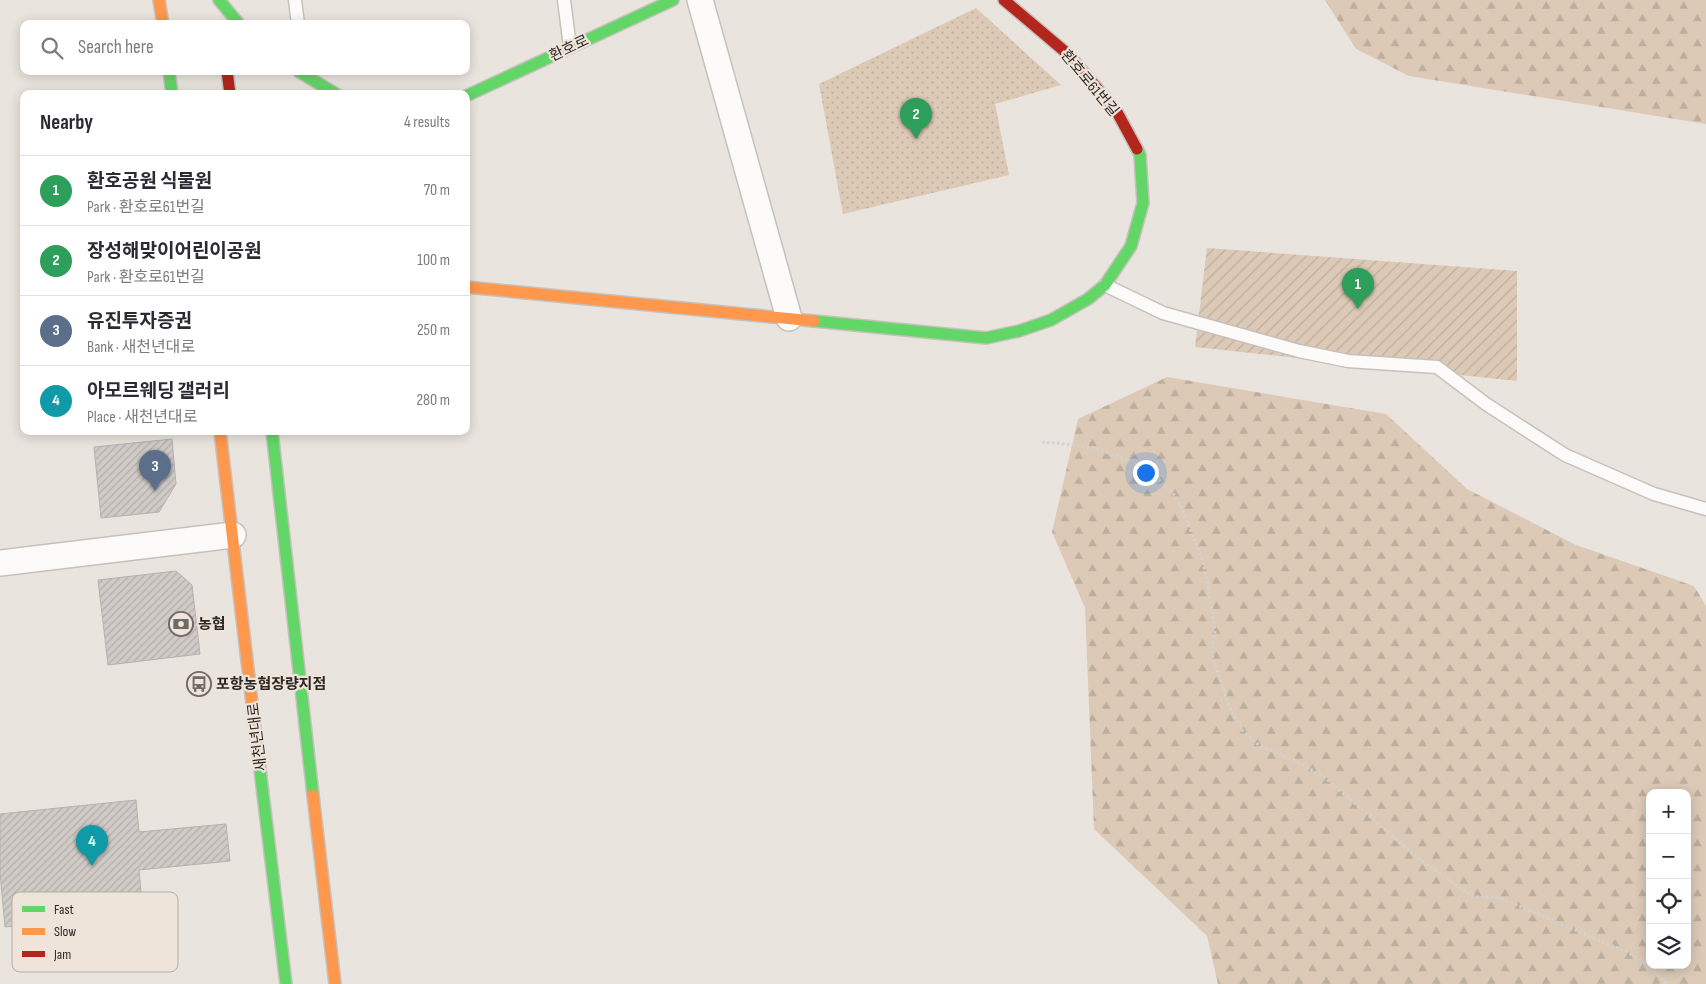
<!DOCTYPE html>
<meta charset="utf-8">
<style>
:root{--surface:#fff;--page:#f7f7f7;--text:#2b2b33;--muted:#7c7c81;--line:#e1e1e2;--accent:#2563eb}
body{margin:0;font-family:"Sofia Sans Condensed","Noto Sans KR",sans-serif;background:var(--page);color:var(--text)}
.controls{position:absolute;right:15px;bottom:15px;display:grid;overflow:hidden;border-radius:10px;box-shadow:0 2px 12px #0003}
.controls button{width:45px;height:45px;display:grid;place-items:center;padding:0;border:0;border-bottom:1px solid var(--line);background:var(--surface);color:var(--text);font:25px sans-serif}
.you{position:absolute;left:1145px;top:472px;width:18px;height:18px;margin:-12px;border:4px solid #fff;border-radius:50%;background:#1a73e8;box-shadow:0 0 0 8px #1a73e833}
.badge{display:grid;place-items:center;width:32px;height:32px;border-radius:50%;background:var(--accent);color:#fff;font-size:16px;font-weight:700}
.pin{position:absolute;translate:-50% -41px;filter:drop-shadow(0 1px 2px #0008)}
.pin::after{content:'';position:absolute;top:26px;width:18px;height:15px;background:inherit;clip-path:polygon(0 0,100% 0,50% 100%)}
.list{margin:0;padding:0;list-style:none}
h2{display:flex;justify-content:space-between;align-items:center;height:65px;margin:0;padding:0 20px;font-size:21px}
h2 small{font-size:16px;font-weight:400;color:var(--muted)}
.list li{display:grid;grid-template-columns:32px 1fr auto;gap:15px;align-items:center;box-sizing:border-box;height:70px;padding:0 20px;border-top:1px solid var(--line)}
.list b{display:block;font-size:19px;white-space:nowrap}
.list p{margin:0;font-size:16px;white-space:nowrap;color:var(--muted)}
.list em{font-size:16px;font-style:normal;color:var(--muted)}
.icon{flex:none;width:28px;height:28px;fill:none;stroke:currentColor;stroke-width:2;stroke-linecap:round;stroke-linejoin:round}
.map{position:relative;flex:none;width:1706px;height:984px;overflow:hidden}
.search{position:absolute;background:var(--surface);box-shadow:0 2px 12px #0003;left:20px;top:20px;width:450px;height:55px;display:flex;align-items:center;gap:12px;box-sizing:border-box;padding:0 18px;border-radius:10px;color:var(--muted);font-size:19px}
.panel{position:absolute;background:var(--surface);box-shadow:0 2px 12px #0003;left:20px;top:90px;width:450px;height:345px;border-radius:10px}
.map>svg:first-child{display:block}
.forest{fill:url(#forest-firs);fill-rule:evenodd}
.park{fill:url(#park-dots)}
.garden{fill:url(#garden-furrows)}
.building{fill:url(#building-hatch);stroke:#b7b2ae}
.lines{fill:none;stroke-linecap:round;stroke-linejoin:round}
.lane-casing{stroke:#c6c1bc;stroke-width:15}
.street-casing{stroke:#c6c1bc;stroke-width:28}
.fast-casing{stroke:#c6c1bc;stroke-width:14}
.slow-casing{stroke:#c6c1bc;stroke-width:14}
.jam-casing{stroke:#c6c1bc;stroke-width:14}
.path{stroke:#d4d2d0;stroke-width:3;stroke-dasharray:2.5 2.5;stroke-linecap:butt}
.lane{stroke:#fcfbfa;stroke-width:12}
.street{stroke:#fcfbfa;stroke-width:25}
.fast{stroke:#63d668;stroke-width:11}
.slow{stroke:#ff974d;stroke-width:11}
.jam{stroke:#b3261e;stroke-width:11}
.labels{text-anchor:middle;stroke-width:4.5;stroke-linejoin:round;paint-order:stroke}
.street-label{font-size:15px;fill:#2c2825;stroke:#eee4da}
.poi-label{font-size:15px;font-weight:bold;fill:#2c2825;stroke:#eee4da;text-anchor:start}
.key{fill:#eee4da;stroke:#b4aca4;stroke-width:1}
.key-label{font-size:14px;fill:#2c2825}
</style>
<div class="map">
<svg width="1706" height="984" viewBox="0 0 1706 984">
<defs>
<pattern id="forest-firs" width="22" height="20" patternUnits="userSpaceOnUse" patternTransform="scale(1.25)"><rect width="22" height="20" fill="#dccab7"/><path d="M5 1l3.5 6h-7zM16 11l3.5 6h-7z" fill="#bdae9d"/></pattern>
<pattern id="park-dots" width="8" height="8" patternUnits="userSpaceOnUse" patternTransform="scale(1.25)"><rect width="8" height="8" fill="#dccab7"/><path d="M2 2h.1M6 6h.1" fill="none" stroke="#bdae9d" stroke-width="1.8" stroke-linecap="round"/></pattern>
<pattern id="garden-furrows" width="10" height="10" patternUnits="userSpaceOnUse" patternTransform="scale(1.25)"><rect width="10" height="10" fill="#dccab7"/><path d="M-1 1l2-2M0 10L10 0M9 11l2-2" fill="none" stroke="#bdae9d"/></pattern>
<pattern id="building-hatch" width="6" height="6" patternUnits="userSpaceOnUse" patternTransform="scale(1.25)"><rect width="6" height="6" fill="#d0cbc7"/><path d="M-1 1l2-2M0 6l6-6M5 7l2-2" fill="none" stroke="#b3aeab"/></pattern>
</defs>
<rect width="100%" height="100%" fill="#eae4de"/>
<g class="forest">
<path d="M1325,0H1706V124L1409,76L1356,49Z"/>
<path d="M1167,377L1386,414L1467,489L1576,545L1694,586L1706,606V984H1218L1207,936L1094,829L1085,608L1052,532L1078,419ZM1650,793H1687V965H1650Z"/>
</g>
<path class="park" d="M976,8L1061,85L995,104L1009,175L843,214L819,84Z"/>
<path class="garden" d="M1207,248L1517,271V381L1195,347Z"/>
<g class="building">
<path d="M172,439L176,484L159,512L101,518L94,447Z"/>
<path d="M176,571L192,585L200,654L108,665L98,580Z"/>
<path d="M136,800L139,832L226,824L230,861L139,870L143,913L5,927L0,873V814Z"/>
</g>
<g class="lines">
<defs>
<g id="lane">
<path d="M295,0L298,24"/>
<path d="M564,0L570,47"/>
<path d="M1105,285L1163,313L1299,351L1348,361L1437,367L1486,404L1565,455L1654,494L1706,509"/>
</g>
<g id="street">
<path d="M700,0L789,318"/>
<path d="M0,563L233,535"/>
</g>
<g id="fast">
<path d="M219,0L239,24"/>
<path d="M169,71L172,94"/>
<path d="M298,71L336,94"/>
<path d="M466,96L673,0"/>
<path d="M814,321L986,338L1019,331L1051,320L1088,299L1105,285L1131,246L1143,203L1140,155L1137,149"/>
<path d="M272,431L313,795"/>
<path d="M254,720L286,984"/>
</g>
<g id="slow">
<path d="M159,0L163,24"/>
<path d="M466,287L814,321"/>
<path d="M220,431L254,720"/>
<path d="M313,795L335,984"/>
</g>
<g id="jam">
<path d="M1004,0L1069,55L1117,112L1137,149"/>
<path d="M227,71L230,94"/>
</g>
</defs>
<use href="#lane" class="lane-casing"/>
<use href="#street" class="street-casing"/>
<use href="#fast" class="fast-casing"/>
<use href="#slow" class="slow-casing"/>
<use href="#jam" class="jam-casing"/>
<path class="path" d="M1042,442L1077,445L1094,448L1128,460L1153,474L1173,493L1182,509L1202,559L1207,580L1215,630L1212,655L1231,711L1243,731L1260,746L1296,761L1324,777L1419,859L1463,890L1476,897H1498L1629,953L1645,963L1667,984"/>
<use href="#lane" class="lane"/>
<use href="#street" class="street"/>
<use href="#fast" class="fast"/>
<use href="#slow" class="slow"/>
<use href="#jam" class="jam"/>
</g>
<defs>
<symbol id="bank-ring" viewBox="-11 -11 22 22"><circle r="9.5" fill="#eee4da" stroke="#6e6a66" stroke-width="1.5"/><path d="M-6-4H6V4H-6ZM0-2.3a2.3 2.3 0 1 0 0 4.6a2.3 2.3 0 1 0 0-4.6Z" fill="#6e6a66"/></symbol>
<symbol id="bus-ring" viewBox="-11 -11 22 22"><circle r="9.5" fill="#eee4da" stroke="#6e6a66" stroke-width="1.5"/><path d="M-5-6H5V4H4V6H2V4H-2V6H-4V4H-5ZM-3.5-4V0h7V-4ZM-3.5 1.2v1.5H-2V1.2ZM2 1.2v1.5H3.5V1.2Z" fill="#6e6a66"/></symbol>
</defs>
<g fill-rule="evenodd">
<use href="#bank-ring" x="167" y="610" width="28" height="28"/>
<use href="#bus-ring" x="185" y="670" width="28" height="28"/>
</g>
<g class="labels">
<g class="street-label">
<text transform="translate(569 48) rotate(-25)" y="5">환호로</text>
<text transform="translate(1090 83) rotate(50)" y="5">환호로61번길</text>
<text transform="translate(257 737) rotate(-97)" y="5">새천년대로</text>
</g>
<g class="poi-label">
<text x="198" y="629">농협</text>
<text x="216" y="689">포항농협장량지점</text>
</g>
</g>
<rect x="12" y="892" width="166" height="80" rx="8" class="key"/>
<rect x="22" y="906" width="23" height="6" fill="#63d668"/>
<rect x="22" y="928" width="23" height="7" fill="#ff974d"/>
<rect x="22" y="951" width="23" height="6" fill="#b3261e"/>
<g class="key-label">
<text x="54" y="914">Fast</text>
<text x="54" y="936">Slow</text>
<text x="54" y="959">Jam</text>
</g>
</svg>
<div class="controls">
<button>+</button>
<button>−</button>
<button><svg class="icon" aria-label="locate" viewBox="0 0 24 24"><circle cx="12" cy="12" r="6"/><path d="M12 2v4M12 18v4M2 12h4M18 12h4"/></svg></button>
<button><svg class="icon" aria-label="layers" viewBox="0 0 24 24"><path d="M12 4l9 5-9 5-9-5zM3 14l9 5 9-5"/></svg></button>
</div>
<div class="you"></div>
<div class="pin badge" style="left:1358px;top:309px;background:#2e9e5b">1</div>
<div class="pin badge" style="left:916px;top:139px;background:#2e9e5b">2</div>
<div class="pin badge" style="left:155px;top:491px;background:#5c6f8a">3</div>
<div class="pin badge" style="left:92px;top:866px;background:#0f9aa8">4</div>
<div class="search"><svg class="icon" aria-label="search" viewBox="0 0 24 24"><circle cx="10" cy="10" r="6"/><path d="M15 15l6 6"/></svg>Search here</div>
<section class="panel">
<h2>Nearby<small>4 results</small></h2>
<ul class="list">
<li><span class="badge" style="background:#2e9e5b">1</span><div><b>환호공원 식물원</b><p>Park · 환호로61번길</p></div><em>70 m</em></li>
<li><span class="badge" style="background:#2e9e5b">2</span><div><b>장성해맞이어린이공원</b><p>Park · 환호로61번길</p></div><em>100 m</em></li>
<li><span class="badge" style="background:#5c6f8a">3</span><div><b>유진투자증권</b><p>Bank · 새천년대로</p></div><em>250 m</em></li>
<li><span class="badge" style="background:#0f9aa8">4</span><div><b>아모르웨딩 갤러리</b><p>Place · 새천년대로</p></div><em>280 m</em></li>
</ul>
</section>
</div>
